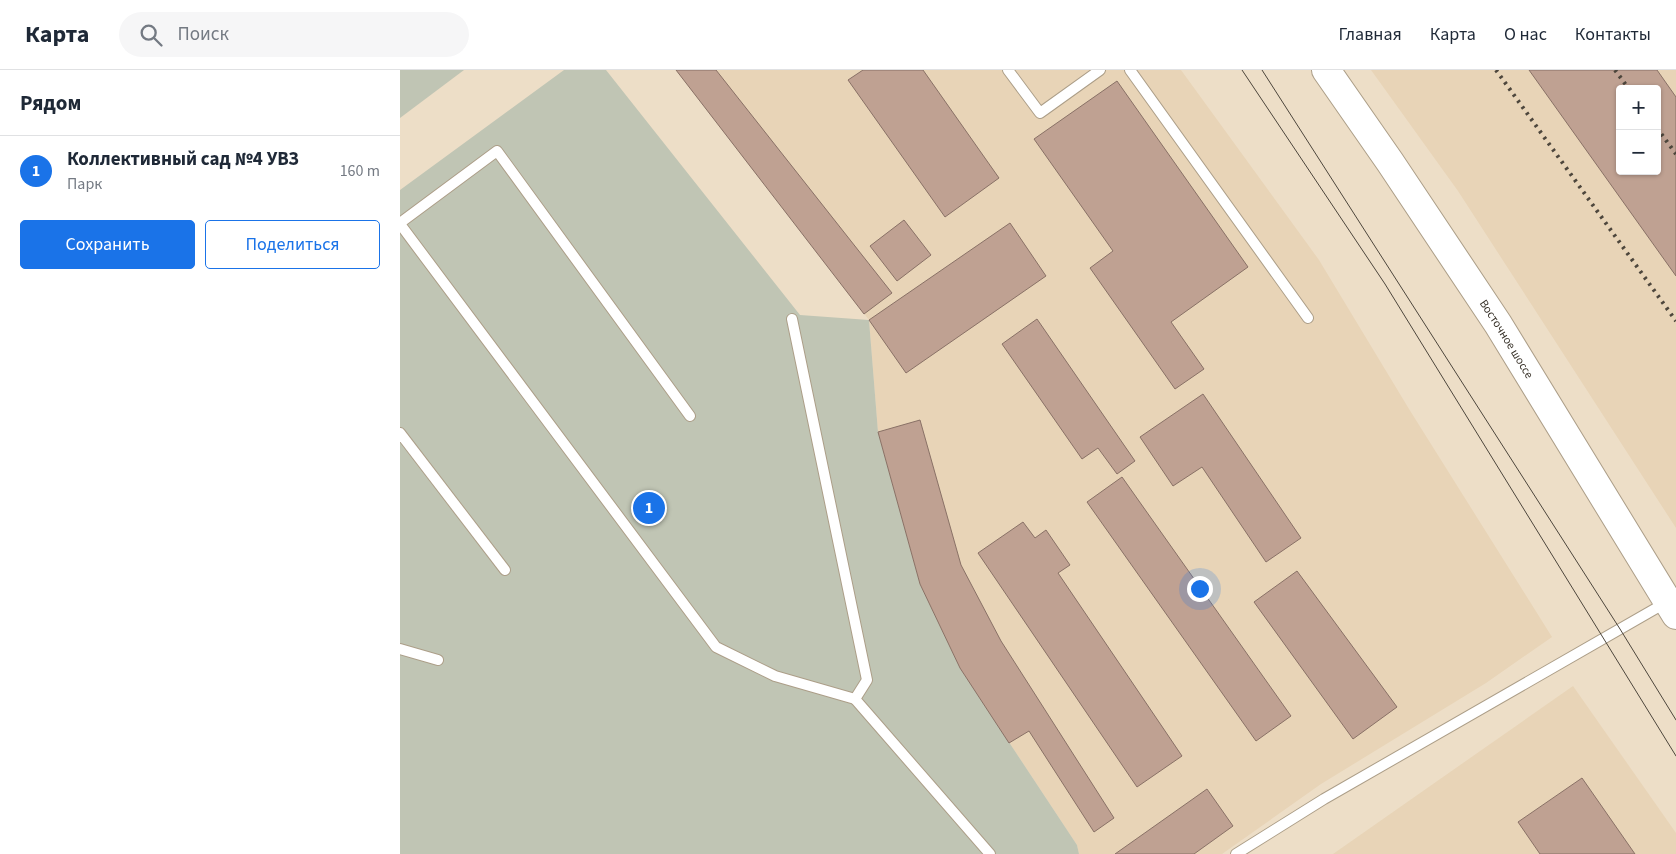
<!DOCTYPE html>
<html lang="ru">
<meta charset="utf-8">
<style>
:root{--surface:#fff;--page:#f6f6f7;--text:#1f2937;--muted:#747a83;--line:#e0e1e3;--accent:#1a73e8}
body{margin:0;font-family:"Source Sans 3",sans-serif;background:var(--page);color:var(--text)}
.controls{position:absolute;right:15px;top:15px;display:grid;overflow:hidden;border-radius:5px;box-shadow:0 1px 4px #0004}
.controls button{width:45px;height:45px;display:grid;place-items:center;padding:0;border:0;border-bottom:1px solid var(--line);background:var(--surface);color:var(--text);font:25px sans-serif}
.you{position:absolute;left:799px;top:518px;width:18px;height:18px;margin:-12px;border:4px solid #fff;border-radius:50%;background:#1a73e8;box-shadow:0 0 0 8px #1a73e833}
.badge{display:grid;place-items:center;width:32px;height:32px;border-radius:50%;background:var(--accent);color:#fff;font-size:16px;font-weight:700}
.pin{position:absolute;translate:-50% -50%;border:2px solid #fff;box-shadow:0 1px 5px #0006}
.list{margin:0;padding:0;list-style:none}
h2{display:flex;justify-content:space-between;align-items:center;height:65px;margin:0;padding:0 20px;font-size:21px}
h2 small{font-size:16px;font-weight:400;color:var(--muted)}
.list li{display:grid;grid-template-columns:32px 1fr auto;gap:15px;align-items:center;box-sizing:border-box;height:70px;padding:0 20px;border-top:1px solid var(--line)}
.list b{display:block;font-size:19px;white-space:nowrap}
.list p{margin:0;font-size:16px;white-space:nowrap;color:var(--muted)}
.list em{font-size:16px;font-style:normal;color:var(--muted)}
.actions{display:flex;gap:10px;padding:15px 20px}
.actions a{flex:1;padding:11px 0;border:1px solid var(--accent);border-radius:5px;text-align:center;font-size:18px;color:var(--accent)}
.actions .main{background:var(--accent);color:#fff}
.icon{flex:none;width:28px;height:28px;fill:none;stroke:currentColor;stroke-width:2;stroke-linecap:round;stroke-linejoin:round}
.map{position:relative;flex:none;width:1276px;height:784px;overflow:hidden}
header{display:flex;align-items:center;gap:30px;box-sizing:border-box;height:70px;padding:0 25px;background:var(--surface);border-bottom:1px solid var(--line)}
header strong{font-size:24px}
nav{display:flex;gap:28px;margin-inline-start:auto;font-size:18px}
.search{width:350px;height:45px;background:var(--page);display:flex;align-items:center;gap:12px;box-sizing:border-box;padding:0 18px;border-radius:28px;color:var(--muted);font-size:19px}
main{display:flex}
aside{flex:1;background:var(--surface)}
.map>svg:first-child{display:block}
.built{fill:#e8d4b7;fill-rule:evenodd}
.green{fill:#c0c5b4}
.building{fill:#bfa192;stroke:#897166;fill-rule:evenodd}
.lines{fill:none;stroke-linecap:round;stroke-linejoin:round}
.lane-casing{stroke:#ac9e88;stroke-width:12}
.primary-casing{stroke:#ac9e88;stroke-width:30}
.lane{stroke:#fff;stroke-width:10}
.primary{stroke:#fff;stroke-width:28}
.tram{stroke:#4d463c;stroke-width:1}
.rail{stroke:#4d463c;stroke-width:4;stroke-dasharray:2.5 5;stroke-linecap:butt}
.labels{text-anchor:middle;stroke-width:4.5;stroke-linejoin:round;paint-order:stroke}
.street-label{font-size:12px;fill:#39332a;stroke:#eddec7}
</style>
<header>
<strong>Карта</strong>
<div class="search"><svg class="icon" aria-label="search" viewBox="0 0 24 24"><circle cx="10" cy="10" r="6"/><path d="M15 15l6 6"/></svg>Поиск</div>
<nav><a>Главная</a><a>Карта</a><a>О нас</a><a>Контакты</a></nav>
</header>
<main>
<aside>
<h2>Рядом<small></small></h2>
<ul class="list">
<li><span class="badge">1</span><div><b>Коллективный сад №4 УВЗ</b><p>Парк</p></div><em>160 m</em></li>
</ul>
<div class="actions"><a class="main">Сохранить</a><a>Поделиться</a></div>
</aside>
<div class="map">
<svg width="1276" height="784" viewBox="0 0 1276 784">
<rect width="100%" height="100%" fill="#eddec7"/>
<g class="built">
<path d="M276,0H781L919,190L1009,339L1152,567L1086,613L921,714L822,784H679L677,775L560,598L520,514L478,362L469,250Z"/>
<path d="M971,0H1276V458L1058,121ZM1220,19H1257V101H1220Z"/>
<path d="M1173,616L1276,763V784H933Z"/>
</g>
<g class="green">
<path d="M0,0H64L0,48Z"/>
<path d="M164,0H206L400,245L469,250L478,362L520,514L560,598L677,775L679,784H0V120Z"/>
</g>
<g class="building">
<path d="M276,0H316L492,223L464,244Z"/>
<path d="M463,0H523L599,108L545,147L448,10Z"/>
<path d="M1129,0H1257L1276,27V206ZM1220,19H1257V101H1220Z"/>
<path d="M717,11L848,197L771,252L804,299L775,319L690,198L713,181L634,69Z"/>
<path d="M504,150L531,185L497,211L470,176Z"/>
<path d="M610,153L646,206L506,303L469,250Z"/>
<path d="M637,249L735,391L717,404L698,378L682,389L602,274Z"/>
<path d="M803,324L901,468L866,492L802,397L773,416L740,367Z"/>
<path d="M520,350L561,495L601,571L714,748L694,762L629,661L609,673L560,598L520,514L478,362Z"/>
<path d="M722,407L891,646L856,671L687,432Z"/>
<path d="M623,452L635,468L646,460L670,495L658,503L782,686L737,717L578,483Z"/>
<path d="M897,501L997,637L953,669L854,532Z"/>
<path d="M1182,708L1235,784H1140L1118,752Z"/>
<path d="M807,719L833,756L794,784H715Z"/>
</g>
<g class="lines">
<defs>
<g id="lane">
<path d="M608,0L640,43L700,0"/>
<path d="M730,0L908,248"/>
<path d="M0,153L97,81L290,346"/>
<path d="M0,154L316,577L375,606L455,629"/>
<path d="M392,249L467,610L455,629L590,784"/>
<path d="M0,363L105,500"/>
<path d="M0,579L38,590"/>
<path d="M836,784L924,729L1267,532"/>
</g>
<g id="primary">
<path id="s1" d="M926,0L990,92L1098,254L1276,545"/>
</g>
</defs>
<use href="#lane" class="lane-casing"/>
<use href="#primary" class="primary-casing"/>
<use href="#lane" class="lane"/>
<use href="#primary" class="primary"/>
<g class="tram">
<path d="M842,0L985,214L1276,686"/>
<path d="M862,0L1220,559L1276,650"/>
</g>
<g class="rail">
<path d="M1096,0L1276,251"/>
<path d="M1215,0L1229,19"/>
<path d="M1257,58L1276,84"/>
</g>
</g>
<g class="labels">
<g class="street-label">
<text dy="4" stroke="none"><textPath href="#s1" startOffset="324">Восточное шоссе</textPath></text>
</g>
</g>
</svg>
<div class="controls">
<button>+</button>
<button>−</button>
</div>
<div class="you"></div>
<div class="pin badge" style="left:249px;top:438px">1</div>
</div>
</main>
